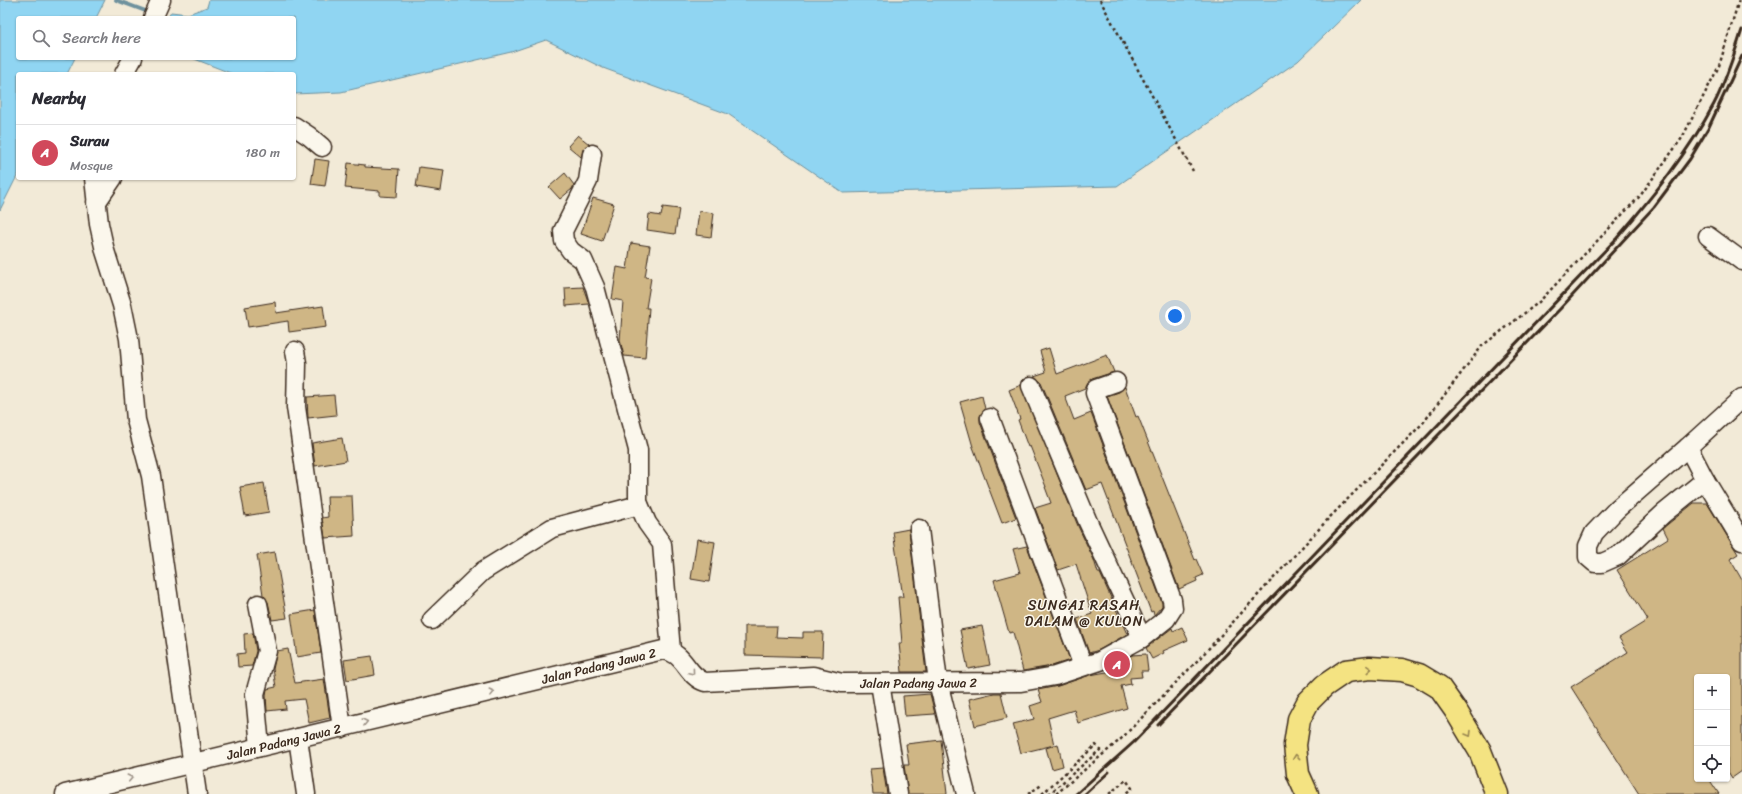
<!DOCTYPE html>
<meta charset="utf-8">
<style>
:root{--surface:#fff;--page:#f7f7f7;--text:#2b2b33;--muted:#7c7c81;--line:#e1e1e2;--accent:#d1495b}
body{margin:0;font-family:Sriracha,sans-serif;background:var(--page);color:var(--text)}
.controls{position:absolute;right:12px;bottom:12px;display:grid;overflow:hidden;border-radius:4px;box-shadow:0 1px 3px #0004}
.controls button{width:36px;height:36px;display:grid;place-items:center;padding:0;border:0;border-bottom:1px solid var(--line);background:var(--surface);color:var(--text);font:20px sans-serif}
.you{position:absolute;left:1175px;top:316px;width:14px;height:14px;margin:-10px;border:3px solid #fff;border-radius:50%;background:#1a73e8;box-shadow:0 0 0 6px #1a73e833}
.badge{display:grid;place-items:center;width:26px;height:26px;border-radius:50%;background:var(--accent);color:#fff;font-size:13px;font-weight:700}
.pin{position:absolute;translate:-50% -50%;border:2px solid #fff;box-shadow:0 1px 4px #0006}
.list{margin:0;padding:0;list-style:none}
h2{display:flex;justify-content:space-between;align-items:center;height:52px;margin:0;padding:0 16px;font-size:17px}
h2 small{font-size:13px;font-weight:400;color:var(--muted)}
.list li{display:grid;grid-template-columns:26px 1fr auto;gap:12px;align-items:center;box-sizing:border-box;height:56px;padding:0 16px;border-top:1px solid var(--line)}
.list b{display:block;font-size:15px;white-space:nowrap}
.list p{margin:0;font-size:13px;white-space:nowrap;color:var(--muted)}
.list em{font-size:13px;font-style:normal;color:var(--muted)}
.icon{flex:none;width:22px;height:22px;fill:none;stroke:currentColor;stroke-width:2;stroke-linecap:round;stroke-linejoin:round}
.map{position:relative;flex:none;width:1742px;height:794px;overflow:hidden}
.search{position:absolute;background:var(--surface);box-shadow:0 1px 3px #0004;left:16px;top:16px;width:280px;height:44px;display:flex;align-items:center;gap:10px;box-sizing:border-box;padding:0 14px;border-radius:4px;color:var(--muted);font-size:15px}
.panel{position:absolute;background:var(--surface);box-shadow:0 1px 3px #0004;left:16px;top:72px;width:280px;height:108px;border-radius:4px}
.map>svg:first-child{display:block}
.water{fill:#90d5f2;stroke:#6e919d}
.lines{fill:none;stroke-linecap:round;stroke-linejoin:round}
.stream{stroke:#6e919d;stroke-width:4}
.building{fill:#cfb685;stroke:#3b2a1e}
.minor-casing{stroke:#3b2a1e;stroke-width:21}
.major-casing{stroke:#3b2a1e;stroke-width:25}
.path{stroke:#3b2a1e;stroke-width:2.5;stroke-dasharray:3 3;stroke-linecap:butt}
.minor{stroke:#fbf7ec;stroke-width:18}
.major{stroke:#f4e382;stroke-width:22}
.rail{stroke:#3b2a1e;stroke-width:3}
.oneway{stroke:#988650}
.oneway2{stroke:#9b9085}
.labels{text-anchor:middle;stroke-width:3;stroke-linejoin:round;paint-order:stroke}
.street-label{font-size:13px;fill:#3b2a1e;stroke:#fbf7ec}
.neighbourhood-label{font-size:14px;letter-spacing:1px;fill:#3b2a1e;stroke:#fbf7ec}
</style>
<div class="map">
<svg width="1742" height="794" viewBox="0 0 1742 794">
<rect width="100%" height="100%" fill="#f2ead7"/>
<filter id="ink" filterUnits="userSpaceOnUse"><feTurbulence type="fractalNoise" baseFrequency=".025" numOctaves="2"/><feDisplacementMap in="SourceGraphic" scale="8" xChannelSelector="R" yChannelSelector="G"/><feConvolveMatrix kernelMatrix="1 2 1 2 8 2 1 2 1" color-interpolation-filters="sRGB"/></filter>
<g filter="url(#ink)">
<g class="water">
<path d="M0,0H105L96,18H18V58H75L67,74H18V174L0,210Z"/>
<path d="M209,0H1361L1298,61L1117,186L843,193L728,114L603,68L546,40L511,52L341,92L294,94V74H233L192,58H294V18H168L171,12L188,14L207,7Z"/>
</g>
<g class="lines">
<path class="stream" d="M116,0L151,13"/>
</g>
<g class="building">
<path d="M578,135L589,144L584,148L581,157L568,146Z"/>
<path d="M315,159L329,161L325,186L311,184Z"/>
<path d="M348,163L365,165V167L399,169L397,197L380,196V191L345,188Z"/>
<path d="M419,167L444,170L441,191L416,187Z"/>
<path d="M565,173L574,185L572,189L560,199L549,187Z"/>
<path d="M593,198L614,204L602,241L581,234Z"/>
<path d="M663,207L679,209L675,234L647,230L649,214L661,216Z"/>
<path d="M699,211L714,213L711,237L696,235Z"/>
<path d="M631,243L650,246L645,277L651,278L646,308H649L645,358L624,356L620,340L623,301L612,299L617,267L627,269Z"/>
<path d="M583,287L589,304L566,306L565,288Z"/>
<path d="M275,302L276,313L323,306L326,327L289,332L288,321L248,327L245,307Z"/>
<path d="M1049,348L1057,374L1107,355L1114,372L1092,379L1088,382L1085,388L1065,396L1074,420L1091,413L1162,603V606L1154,615L1153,611L1151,612L1102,484L1086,490L1041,382L1034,376L1046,372L1040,351Z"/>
<path d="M1021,385L1078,526L1094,560L1098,573H1100L1127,634L1099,650L1089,653L1077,619L1092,614L1076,564L1058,570L1035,508L1051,503L1045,487H1046L1030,446L1028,447L1018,420L1020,419L1009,390Z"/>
<path d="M1125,387L1136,417L1138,416L1195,560L1196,559L1203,575L1196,578L1197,581L1179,589L1107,396L1119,392Z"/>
<path d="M334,395L336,415L308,418L307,397Z"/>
<path d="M982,396L985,409L980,416V422L1016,518L1002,523L973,447L960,402Z"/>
<path d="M342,438L346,461L315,466L312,443Z"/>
<path d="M264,483L269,512L245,516L240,487Z"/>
<path d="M327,496H352L354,536L325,538L322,518L328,517Z"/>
<path d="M1694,503H1707L1738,554L1730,559L1742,580V771L1732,778L1727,770V677H1697V779H1709L1719,794H1639L1571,687L1628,652L1619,638L1648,620L1617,570L1668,538L1663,528Z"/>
<path d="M909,529V530L926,672H902L899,643H902L898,597H903L893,532Z"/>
<path d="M697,539L715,542L709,582L691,579Z"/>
<path d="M1027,546L1070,660L1052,666L1023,671L1013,632L1009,633L994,580L1020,573L1013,549Z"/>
<path d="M275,552L287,618L272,620L268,602L263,595L257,555Z"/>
<path d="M315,610L321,653L297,657L291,614Z"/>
<path d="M745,626H777L776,637L803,638V632H823L822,657L745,655Z"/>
<path d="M982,626L990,665L968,669L960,630Z"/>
<path d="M1182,627L1188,640L1163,651L1164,653L1152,659L1146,648L1172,628L1173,631Z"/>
<path d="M253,633L256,651L252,666L238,667L237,654L245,653L244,634Z"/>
<path d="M288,649L295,683L324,679L330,718L309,723L304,699L285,701L286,709L267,711L266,695L267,689L276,687L273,669L277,651Z"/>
<path d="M1146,654L1148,671H1141L1142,677L1130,678L1131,684L1121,686L1127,708L1078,723L1074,710L1048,718L1054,745L1021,753L1013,724L1034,719L1030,706L1042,702L1038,690L1058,686L1090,675L1112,671L1111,667L1132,655Z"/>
<path d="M372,656L375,675L347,680L344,660Z"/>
<path d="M994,693H1001L1007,718L975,726L969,699Z"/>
<path d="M930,694L935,714L905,716L903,696Z"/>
<path d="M941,740L947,794H908L904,765H909L906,744Z"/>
<path d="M1058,744L1063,766L1052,769L1046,748Z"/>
<path d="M883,768L887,794H873L870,769Z"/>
</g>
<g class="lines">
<defs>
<g id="minor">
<path d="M153,18L161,0"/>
<path d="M124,74L133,58"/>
<path d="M294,126L309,136L322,147"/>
<path d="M592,154L588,181L563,231L564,241L571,251L583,260L595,287L638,450V502L647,523L662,544L671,651"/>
<path d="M94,178L99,224L105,251L122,305L129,339L136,420L151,476L197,794"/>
<path d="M96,203L113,178"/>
<path d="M1708,236L1742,261"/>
<path d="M295,351L297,363L296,407L342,728"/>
<path d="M1031,386L1088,522L1142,638"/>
<path d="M1742,398L1688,447L1705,480L1742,541"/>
<path d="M990,418L1083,666"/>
<path d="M1688,447L1617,509L1594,533L1588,546V557L1595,563H1602L1618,556L1663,514L1705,480"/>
<path d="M919,529L938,682L966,794"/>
<path d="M258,604L267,651L255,694L260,747"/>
<path d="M432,620L483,571L552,528L639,505"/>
<path d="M880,683L898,794"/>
<path d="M298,738L306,794"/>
<path id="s1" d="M65,794L663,650C685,652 686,676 705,682L813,676L842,683L1021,682L1055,676L1100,661L1142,638L1166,619L1173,608L1172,600L1095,393L1096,389L1116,382"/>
</g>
<path id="major" d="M1307,794L1298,774L1295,745L1299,719L1308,702L1324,686L1346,671L1370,668L1402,670L1419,675L1439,687L1456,711L1480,751L1497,794"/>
</defs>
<use href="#minor" class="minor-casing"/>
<use href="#major" class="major-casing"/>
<g class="path">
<path d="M1100,0L1193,171"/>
<path d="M1028,794L1043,784"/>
<path d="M1042,794L1096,745L1100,750L1049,794"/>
<path d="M1056,794L1121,739L1198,660L1330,517L1423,423L1482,346L1539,302L1640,196L1682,138L1719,66L1739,0"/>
<path d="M1109,794L1126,780L1132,788L1125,794"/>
</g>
<use href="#minor" class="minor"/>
<use href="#major" class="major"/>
<g class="rail">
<path d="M1158,725L1560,309L1654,207L1690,159L1708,129L1742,56"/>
<path d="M1076,794L1134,742L1617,238C1653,196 1688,153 1714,104C1726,81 1734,54 1742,30"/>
<path d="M1085,794L1109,772"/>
</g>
</g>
<defs><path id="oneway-chevron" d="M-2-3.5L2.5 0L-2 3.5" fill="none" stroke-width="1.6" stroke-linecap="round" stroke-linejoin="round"/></defs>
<g class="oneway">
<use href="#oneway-chevron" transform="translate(1369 669) rotate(-3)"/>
<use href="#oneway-chevron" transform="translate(1469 734) rotate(59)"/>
<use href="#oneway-chevron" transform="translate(1296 757) rotate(-96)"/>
</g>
<g class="oneway2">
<use href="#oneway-chevron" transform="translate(692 672) rotate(50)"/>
<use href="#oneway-chevron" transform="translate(492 692) rotate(-14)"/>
<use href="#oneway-chevron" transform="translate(365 722) rotate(-14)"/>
<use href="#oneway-chevron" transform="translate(130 778) rotate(-13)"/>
</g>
</g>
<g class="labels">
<g class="street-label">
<text dy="5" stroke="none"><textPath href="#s1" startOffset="549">Jalan Padang Jawa 2</textPath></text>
<text dy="5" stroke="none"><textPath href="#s1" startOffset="884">Jalan Padang Jawa 2</textPath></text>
<text dy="5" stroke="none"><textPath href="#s1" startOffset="225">Jalan Padang Jawa 2</textPath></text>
</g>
<g class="neighbourhood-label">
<text x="1084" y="610">SUNGAI RASAH<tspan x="1084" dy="16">DALAM @ KULON</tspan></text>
</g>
</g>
</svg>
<div class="controls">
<button>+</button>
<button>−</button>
<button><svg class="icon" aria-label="locate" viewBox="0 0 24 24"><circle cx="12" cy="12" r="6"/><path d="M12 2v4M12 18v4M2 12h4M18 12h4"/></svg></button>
</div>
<div class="you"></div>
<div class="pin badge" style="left:1117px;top:664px">A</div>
<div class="search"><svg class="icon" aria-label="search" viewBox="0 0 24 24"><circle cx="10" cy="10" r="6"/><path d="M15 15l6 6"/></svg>Search here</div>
<section class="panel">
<h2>Nearby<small></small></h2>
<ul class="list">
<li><span class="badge">A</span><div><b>Surau</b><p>Mosque</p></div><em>180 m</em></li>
</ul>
</section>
</div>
